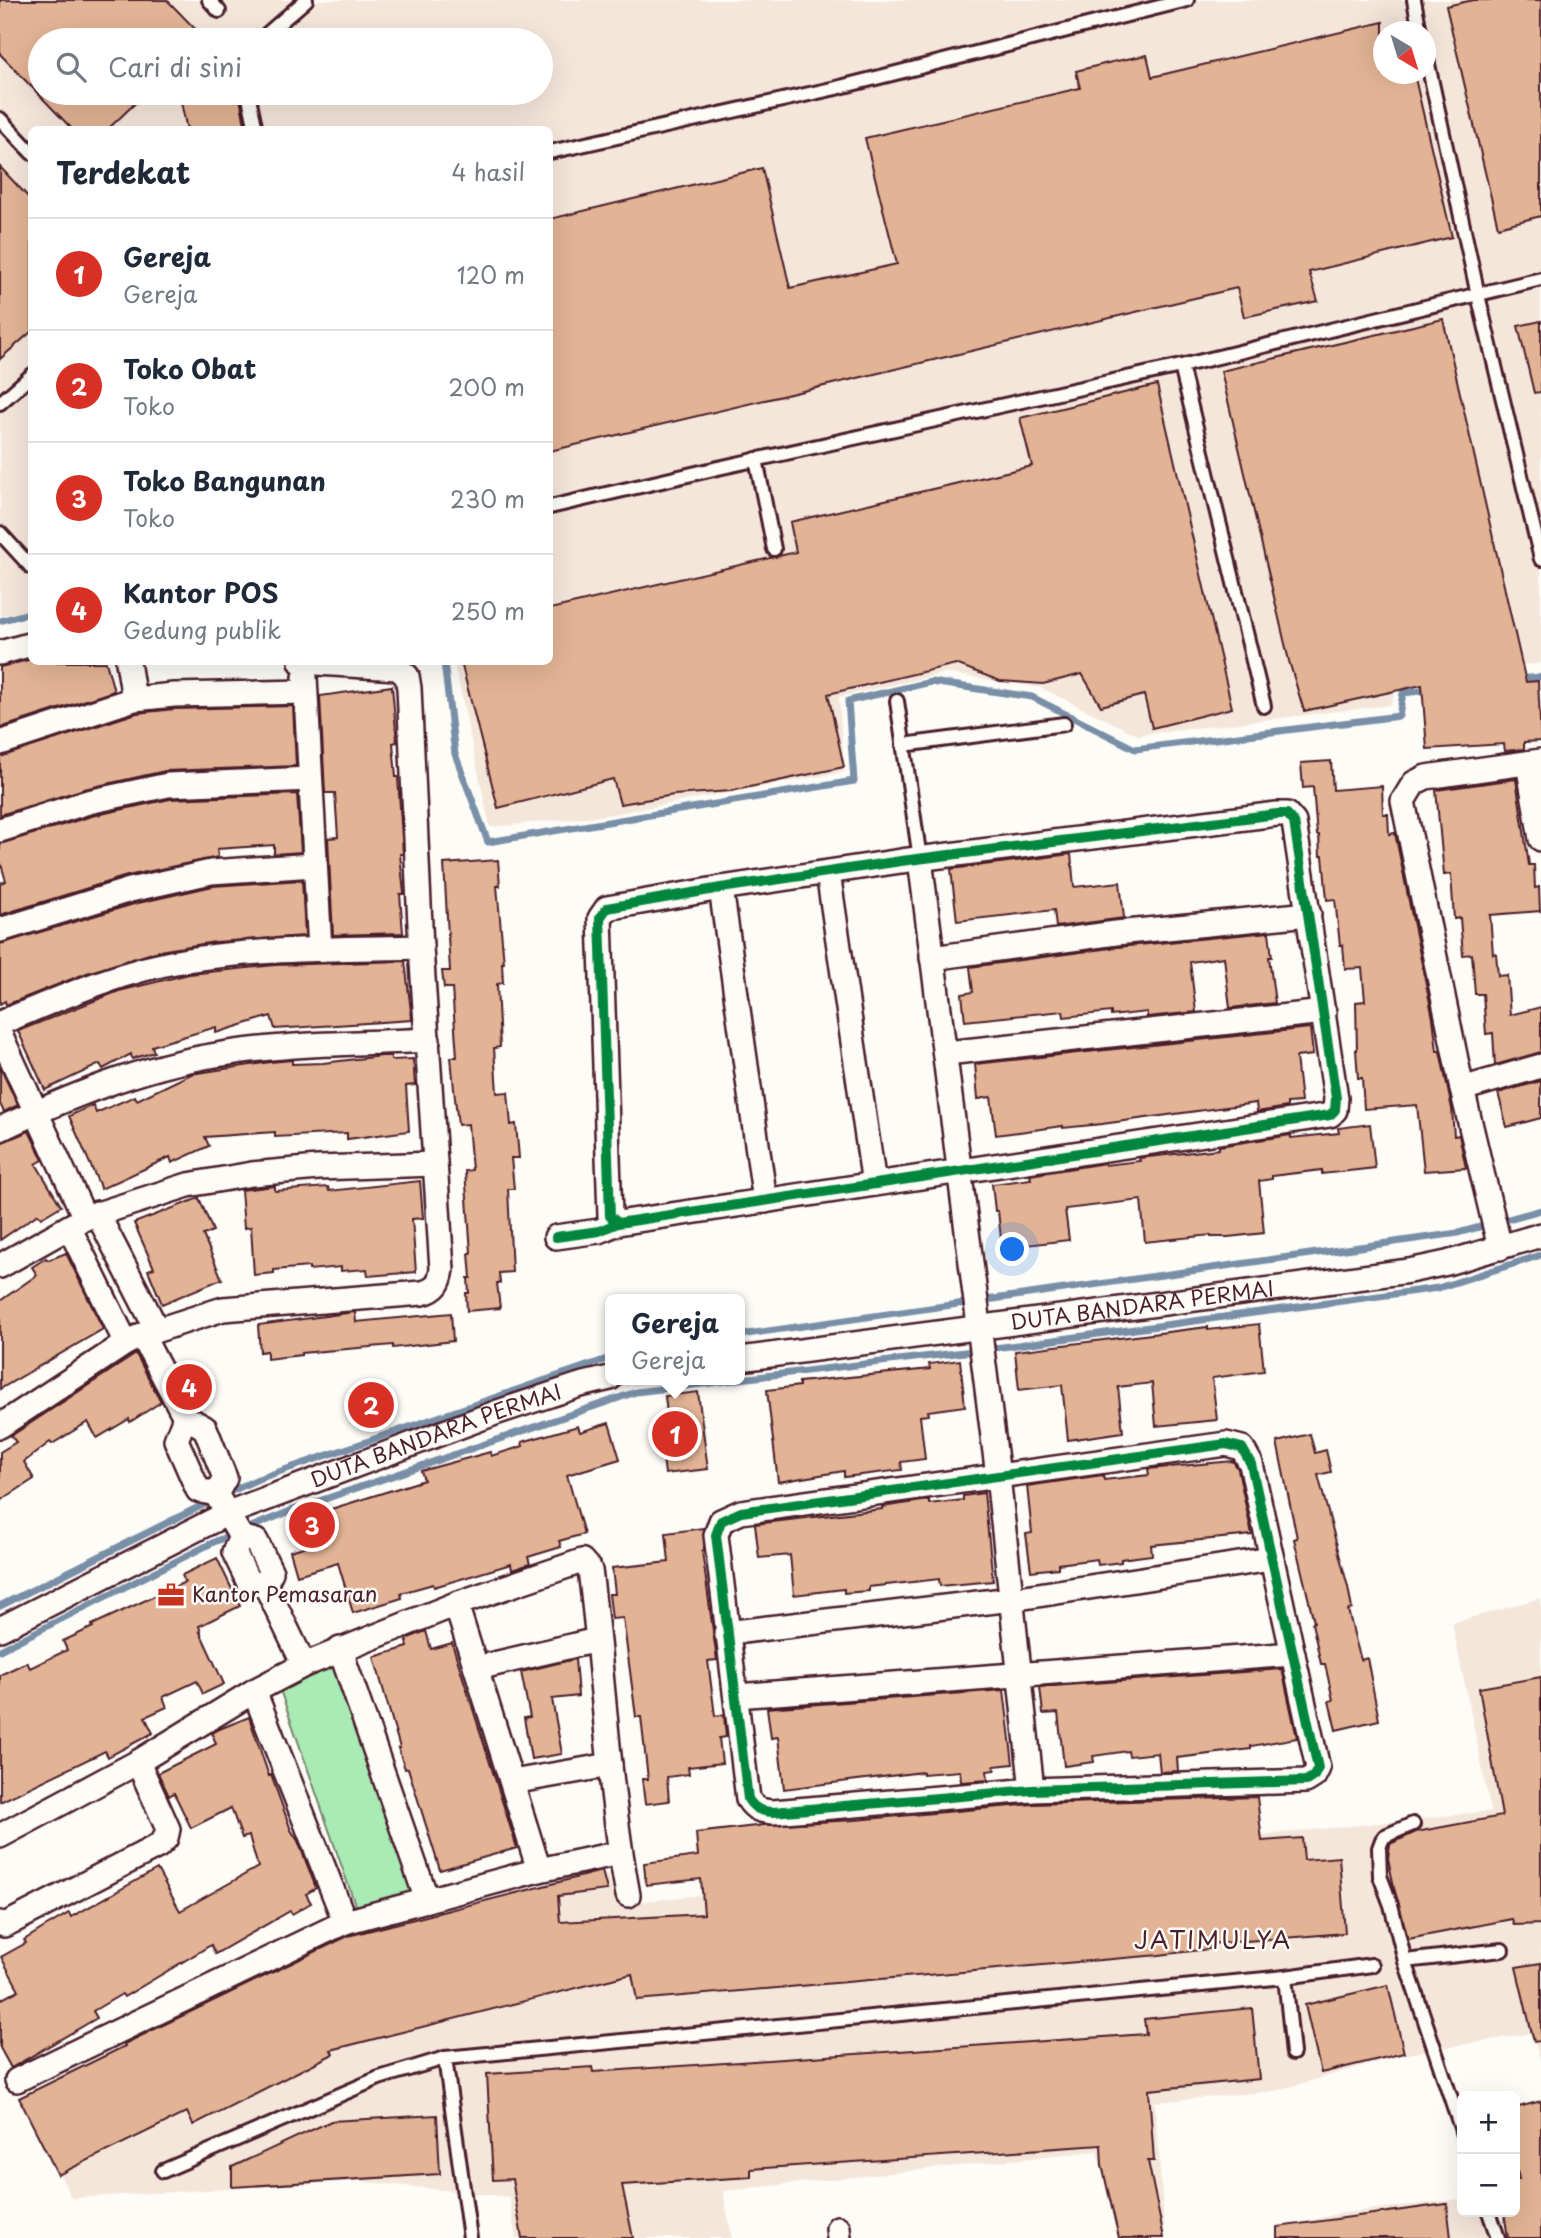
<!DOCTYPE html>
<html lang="id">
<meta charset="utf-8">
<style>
:root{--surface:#fff;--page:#f2f2f3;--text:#1f2937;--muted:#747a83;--line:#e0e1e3;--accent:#d93025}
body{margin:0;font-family:"Playpen Sans",sans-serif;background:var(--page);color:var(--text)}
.controls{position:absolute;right:21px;bottom:21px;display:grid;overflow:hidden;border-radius:10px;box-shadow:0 7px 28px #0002}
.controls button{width:63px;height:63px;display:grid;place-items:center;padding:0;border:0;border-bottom:2px solid var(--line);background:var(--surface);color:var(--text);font:35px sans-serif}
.compass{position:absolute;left:1373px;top:21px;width:63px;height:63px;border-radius:50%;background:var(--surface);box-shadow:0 7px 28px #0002;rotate:142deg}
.you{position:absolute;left:1013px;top:1250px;width:24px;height:24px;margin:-18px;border:5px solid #fff;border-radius:50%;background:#1a73e8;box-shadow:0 0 0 10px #1a73e833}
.badge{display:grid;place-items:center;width:46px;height:46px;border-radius:50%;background:var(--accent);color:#fff;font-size:23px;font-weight:700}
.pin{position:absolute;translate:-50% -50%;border:4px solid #fff;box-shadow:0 2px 7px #0006}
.popup{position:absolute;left:605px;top:1294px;width:140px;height:91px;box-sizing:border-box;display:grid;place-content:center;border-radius:10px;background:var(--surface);filter:drop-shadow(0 2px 5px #0005);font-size:23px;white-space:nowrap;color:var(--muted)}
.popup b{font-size:26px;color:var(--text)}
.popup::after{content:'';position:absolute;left:50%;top:100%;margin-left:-14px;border:14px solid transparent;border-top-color:var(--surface)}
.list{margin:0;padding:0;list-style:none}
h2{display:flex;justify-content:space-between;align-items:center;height:91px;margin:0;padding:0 28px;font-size:30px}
h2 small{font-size:23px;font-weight:400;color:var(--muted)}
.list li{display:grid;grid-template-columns:46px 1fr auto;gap:21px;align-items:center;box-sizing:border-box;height:112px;padding:0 28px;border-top:2px solid var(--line)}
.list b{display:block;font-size:26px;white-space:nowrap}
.list p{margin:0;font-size:23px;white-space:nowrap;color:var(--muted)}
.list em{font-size:23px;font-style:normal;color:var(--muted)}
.icon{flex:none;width:38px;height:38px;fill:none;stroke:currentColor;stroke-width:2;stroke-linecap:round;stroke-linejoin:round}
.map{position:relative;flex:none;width:1541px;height:2238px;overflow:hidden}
.search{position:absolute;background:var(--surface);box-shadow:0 7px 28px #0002;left:28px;top:28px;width:525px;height:77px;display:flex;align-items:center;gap:18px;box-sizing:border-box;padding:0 24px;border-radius:38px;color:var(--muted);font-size:26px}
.panel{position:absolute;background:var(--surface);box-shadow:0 7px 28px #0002;left:28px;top:126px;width:525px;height:539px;border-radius:10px}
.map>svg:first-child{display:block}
.built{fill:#f5e6da;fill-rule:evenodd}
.green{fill:#a9ebb4;stroke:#7a8570;stroke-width:2}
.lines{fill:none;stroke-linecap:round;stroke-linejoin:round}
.stream{stroke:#798fa7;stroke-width:7}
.building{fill:#e3b395;stroke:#4a1f2b;stroke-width:2}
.lane-casing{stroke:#4a1f2b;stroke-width:18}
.street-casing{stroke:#4a1f2b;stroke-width:28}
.lane{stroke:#fdfcf7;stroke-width:12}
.street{stroke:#fdfcf7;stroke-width:23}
.cycleway-casing{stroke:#fdfcf7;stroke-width:15}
.cycleway{stroke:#00873e;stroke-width:10}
.labels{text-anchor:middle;stroke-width:5;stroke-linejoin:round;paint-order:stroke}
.street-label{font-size:21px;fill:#4a1f2b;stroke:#fdfcf7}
.poi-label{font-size:21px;fill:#4a1f2b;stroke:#fdfcf7;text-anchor:start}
.quarter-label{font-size:24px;letter-spacing:2px;fill:#4a1f2b;stroke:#fdfcf7}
</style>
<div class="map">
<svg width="1541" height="2238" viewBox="0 0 1541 2238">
<rect width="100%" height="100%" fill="#fdfcf7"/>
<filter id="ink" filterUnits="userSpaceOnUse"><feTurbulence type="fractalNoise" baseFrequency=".0143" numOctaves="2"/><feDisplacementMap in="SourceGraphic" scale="14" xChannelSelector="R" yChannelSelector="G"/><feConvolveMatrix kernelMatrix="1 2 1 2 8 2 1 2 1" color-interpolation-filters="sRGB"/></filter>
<g filter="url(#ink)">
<g class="built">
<path d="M0,0H1541V663L1400,680L1390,705L1138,735L1041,688L945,673L839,697L844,772L601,816L490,827L454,662H550V130H32L31,612L0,615ZM1384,32H1426V74H1384ZM40,40H541V93H40Z"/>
<path d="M1541,1598V2062L1532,2033L1401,2055L1275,2091L1155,2102L1165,2238H1118L1097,2151L723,2191L732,2238H516L509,2197L358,2181L71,2198L25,2099L352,1938L608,1875L617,1904L1491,1811L1452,1623Z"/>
<path d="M1462,2199V2212H1484L1493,2238H1304L1303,2222L1341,2213Z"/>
</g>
<path class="green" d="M334,1664L414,1891L356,1907L278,1684Z"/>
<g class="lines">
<g class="stream">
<path d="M0,621L32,612"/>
<path d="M444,662L455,754L488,842L854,781L848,701L931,682L1032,697L1135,749L1399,716L1403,693L1429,690"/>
<path d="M1517,679L1541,677"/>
<path d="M740,1335L1458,1233L1541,1210"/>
<path d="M740,1379L973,1351L1438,1288L1541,1255"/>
<path d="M223,1495L258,1479L610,1358"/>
<path d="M0,1606L213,1500"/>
<path d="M0,1650L216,1541L293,1510L636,1392L735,1380"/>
</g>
</g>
<g class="building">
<path d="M0,0H167L206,40H40V93H146L107,130H73L0,54Z"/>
<path d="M1473,0H1541V216L1498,227L1446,6Z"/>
<path d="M1383,22V74H1414L1452,237L1309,272L1318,301L1244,317L1237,288L550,451V219L762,168L790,288L897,264L865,138L1080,88L1076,71L1112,62L1147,55L1152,77Z"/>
<path d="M226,93H239L246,130H187L181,102Z"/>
<path d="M0,167L32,201V331L0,359Z"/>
<path d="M1443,319L1526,682L1538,681L1541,741L1524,742V749L1505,751L1504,744L1427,749L1422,685L1304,711L1289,661L1221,371Z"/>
<path d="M1541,321V392L1534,393L1518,326Z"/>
<path d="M1157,385L1232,708L1152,728L1144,695L1101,706L1082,674L1043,684L1000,681L956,664L828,694L844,767L731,791L674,795L620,804L613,779L498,808L461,662H550V609L796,552L790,522L1032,466L1020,418Z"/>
<path d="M32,659V662H106L114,691L0,728V667Z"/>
<path d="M392,686L397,742L393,743L396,777H398L403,854H400L404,894H400L403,933L333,935L328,838L338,837L335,793H325L320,696Z"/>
<path d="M293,706L296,766L165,771L84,789L0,815V757L137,713L175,709Z"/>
<path d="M1331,761L1333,790L1382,786L1383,814H1388L1389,834L1395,833L1433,1018L1437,1051H1440L1452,1109L1454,1136L1459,1135L1466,1168L1424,1171L1417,1105L1364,1109L1362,1078H1358L1356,1050H1357L1356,1002L1365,1001L1362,968L1345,969L1343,945H1340L1335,899L1327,900L1323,856H1320L1319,835H1317L1313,787L1303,788L1301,763Z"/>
<path d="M1516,779L1529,865H1534L1535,888L1539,887L1540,911L1490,915L1493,954L1496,953L1498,976L1507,975L1510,1015L1541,1007V1052L1495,1065L1493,1033L1486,1034L1483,994H1475L1472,954L1463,955L1460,918L1454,919L1451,874L1444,875L1436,790Z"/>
<path d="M297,794L301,852L274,854V845L217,849L218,857L127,876L0,915V883L6,881L0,861V844L92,816L170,799Z"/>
<path d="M1071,854L1074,887L1120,882L1124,918L1056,927L1054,910L957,921L951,869Z"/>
<path d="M498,860L500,886H497L504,963H502L503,983L497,984L500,1047L494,1048L497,1093L508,1092L511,1125L516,1124L519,1158H511L514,1189H508L512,1272L499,1273L500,1283H497L500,1308L467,1311L466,1293H469L468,1278H471L469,1253H471L465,1171L472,1170L468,1124L458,1125L454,1089L451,1057H457L452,988H444L442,971H450L444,864Z"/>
<path d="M302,880L305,936L215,942L159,951L87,973L6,1005L5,1001L0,1004V944L134,904L213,886Z"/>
<path d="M1269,932L1272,957H1269L1275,1003L1230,1008L1224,957L1190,962L1196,1012L1147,1017V1012L1111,1016V1012L1064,1017L1063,1011L965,1021L962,994L973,992L970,967L1118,947Z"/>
<path d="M405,961L412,1020L275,1029L271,1016L216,1033V1027L152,1046L154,1052L132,1059L131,1054L103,1069L100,1064L45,1090L18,1031L119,991L189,974L275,965Z"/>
<path d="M1310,1028L1313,1055L1296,1057L1301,1102L1287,1103V1107L1257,1112L1256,1103L1102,1124L1063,1128V1126L996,1135L991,1097L978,1099L975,1064Z"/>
<path d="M382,1056H391V1060L413,1059L415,1085L406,1086L409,1131L347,1139V1133L275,1137V1132L205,1137L209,1146L172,1163L170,1157L101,1189L69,1116L93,1105L96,1113L135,1096L137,1100L191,1074L270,1062L292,1060V1064L323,1063Z"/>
<path d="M0,1067L18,1105L4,1112L0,1104Z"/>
<path d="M1541,1081V1118L1507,1127L1498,1093Z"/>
<path d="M1370,1124L1375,1168L1322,1174V1170L1272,1176V1179L1259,1181L1264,1233L1228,1237H1211V1235L1145,1242L1141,1200L1065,1209L1069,1240L1002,1248L998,1211H995L992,1184L1031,1179L1030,1175L1105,1163V1165L1140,1161L1139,1158L1219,1149V1146L1291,1135V1138L1339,1133L1338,1128Z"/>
<path d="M29,1131L43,1160L36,1164L61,1206L41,1218L38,1214L0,1240V1143Z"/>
<path d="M420,1181L423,1218L412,1219L416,1272L368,1276L367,1269L341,1271V1267L309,1270V1267L274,1270V1273L254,1275L251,1227L244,1228L241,1190L275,1186V1191L328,1187L329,1191Z"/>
<path d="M199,1198L213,1231L203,1235L222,1279L162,1304L148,1270L154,1268L134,1223Z"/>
<path d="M66,1253L103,1329L0,1389V1301L37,1275L32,1267L46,1258L48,1260Z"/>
<path d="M355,1312L356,1322L451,1313L453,1341L393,1348V1345L301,1353V1355L267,1359V1351L260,1352L258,1325Z"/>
<path d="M1259,1324L1264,1371L1212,1378L1217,1420L1156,1426L1152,1383L1118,1387L1123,1432L1068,1440L1062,1385L1019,1390L1015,1351L1208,1327V1330Z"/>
<path d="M136,1354L161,1402L130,1422L129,1419L97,1438L88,1422L52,1444L50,1442L24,1462L34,1479L0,1501V1452L16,1442L11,1436Z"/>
<path d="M960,1360L965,1406L928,1411L929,1415L920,1416L925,1459L901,1462L902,1470L844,1477V1471L778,1482L767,1390L799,1386V1382L930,1369L929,1364Z"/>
<path d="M698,1392L708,1469L665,1474L662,1450L671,1449L665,1396Z"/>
<path d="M609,1423L620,1459L567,1475L584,1534L559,1541L561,1547L528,1557L530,1564L512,1570L511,1564L434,1587L433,1584L401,1593L402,1598L353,1613L338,1563L297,1575L290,1551L317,1543L309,1516L424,1480L421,1471L490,1452L491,1456L523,1446L522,1442L578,1426L580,1432Z"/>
<path d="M1310,1434L1315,1453L1326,1450L1331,1472L1318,1475L1348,1587L1352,1609L1348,1610L1356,1642L1361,1660L1367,1658L1379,1720L1336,1730L1329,1701L1333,1700L1325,1664H1321L1312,1623L1314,1622L1294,1539L1297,1538L1277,1442Z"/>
<path d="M1233,1461L1238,1469L1252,1535L1151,1545L1152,1555L1121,1559V1562L1098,1565L1097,1559L1058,1564V1568L1031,1571L1026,1534L1032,1533L1027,1486L1103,1475L1104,1480L1149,1475L1148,1469Z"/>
<path d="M984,1493L993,1581L940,1586L939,1579L869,1587V1591L844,1593V1589L794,1595L790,1555L759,1558L755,1524L882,1509V1507L929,1500V1504L963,1500V1496Z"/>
<path d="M704,1528V1550L702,1551L717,1660L708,1661L715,1716L724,1715L726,1737L719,1738L722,1763L688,1767L689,1774L667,1777L669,1801L645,1804L642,1779H648L641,1717H636L623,1618L612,1619L609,1594H615L612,1568L669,1562L666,1533Z"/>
<path d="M217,1558L240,1606L199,1626L201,1632H200L224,1684L203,1694L197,1681L163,1697L167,1707L145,1717L153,1733L108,1757L105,1751L0,1802V1675L27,1662L30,1668L67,1650L63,1641L93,1627L92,1625L185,1582L182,1575Z"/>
<path d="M426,1631L431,1649L452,1643L517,1848L440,1870L408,1768L405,1769L398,1748H400L374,1657L408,1647L406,1639Z"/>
<path d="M575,1659L578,1696L552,1699L562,1754L531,1759L524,1718L530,1717L521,1672Z"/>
<path d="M1282,1669L1297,1738L1251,1746V1749L1177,1758L1178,1771L1160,1772L1158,1753L1129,1756L1128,1751L1093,1756L1094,1762L1064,1766L1058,1713L1043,1714L1040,1687Z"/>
<path d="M1541,1677V1924L1514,1925L1512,1919L1408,1939L1394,1888L1388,1858L1390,1844L1416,1832L1502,1816L1479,1688Z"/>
<path d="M1004,1690L1013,1764L994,1766L995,1770L987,1771L988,1780L961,1782L960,1771L923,1774V1772L784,1789L778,1737L771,1738L767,1708Z"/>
<path d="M249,1717L269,1776L271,1775L291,1830L298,1841L316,1888L306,1894L311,1903L292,1914L290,1911L215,1954L211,1945L124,1997L122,1994L93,2011L97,2018L11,2068L0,2048V2000L19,1990L1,1957L26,1943L24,1940L45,1927L69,1913L71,1917L157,1869L180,1911L258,1867L249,1836L242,1838L231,1808L191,1828L174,1793L169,1796L158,1773L216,1744L212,1733L217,1730Z"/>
<path d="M1257,1797L1262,1841L1302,1838L1304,1860L1339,1857L1345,1933L1209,1944L1210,1949L1159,1955L637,2000L632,1974L331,2050L333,2054L193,2125L187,2112L58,2175L19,2098L125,2046L124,2044L348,1936L602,1871L607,1890L558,1896L560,1922L704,1914L701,1879L646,1885L644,1863L698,1856L696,1833L764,1825L855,1820L1033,1804Z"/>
<path d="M1541,1963V2041L1534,2042L1516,1967Z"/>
<path d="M1388,1985L1404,2053L1321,2073L1305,2005Z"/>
<path d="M1252,2008L1259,2079L1149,2090L1154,2161H1148L1164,2238H1119L1102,2165L1101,2145L751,2169V2177L622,2185L633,2238H522L512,2179L493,2180L487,2074L592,2067L593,2072L1146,2034L1144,2019Z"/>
<path d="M1541,2101V2238H1508L1504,2212H1515V2179H1519L1515,2161V2108Z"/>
<path d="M437,2115L440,2174L232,2187V2167L331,2121Z"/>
<path d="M1447,2204L1451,2238H1277V2227Z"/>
</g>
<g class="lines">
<defs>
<g id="lane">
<path d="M209,0L219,11"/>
<path d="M1414,0L1420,32"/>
<path d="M260,40L306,0"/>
<path d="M1426,55L1478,295L1541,559"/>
<path d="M248,93L256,130"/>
<path d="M0,119L32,153"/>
<path d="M550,152L836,88L1187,0"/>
<path d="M1181,366L1264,706"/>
<path d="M0,403L32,375"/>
<path d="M756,459L774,549"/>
<path d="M550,507L718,468L1181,366L1541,279"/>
<path d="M0,533L32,568"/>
<path d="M897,701L920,859"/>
<path d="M903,745L1064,724"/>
<path d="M1413,1824L1385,1836L1382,1840L1379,1848L1380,1876L1391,1905L1405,1961L1462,2131"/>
<path d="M1405,1961L1502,1950"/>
<path d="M1285,1977L1293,2053"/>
<path d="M163,2171L379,2078L445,2058"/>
<path d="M1489,2212L1498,2238"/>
<path d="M470,2238L445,2058L1285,1977L1372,1965"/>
</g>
<g id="street">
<path d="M0,653L32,644"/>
<path d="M128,662L134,699"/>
<path d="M305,677L320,950"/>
<path d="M0,743L134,699L174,695L305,692"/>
<path d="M1528,763L1541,839"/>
<path d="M0,830L88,802L168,785L310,779"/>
<path d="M920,859L998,1476L1032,1790"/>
<path d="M828,873L874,1184"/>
<path d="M721,888L765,1201"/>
<path d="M0,930L130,890L211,872L314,865"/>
<path d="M932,958L1116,933L1309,914"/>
<path d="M0,1023C60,998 122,970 187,960C264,948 343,949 421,947"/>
<path d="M0,1034L85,1218"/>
<path d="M946,1053L1324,1012"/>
<path d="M1462,1089L1541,1066"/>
<path d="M0,1129C68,1097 141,1067 216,1055C285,1043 357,1044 428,1040"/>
<path d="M97,1213L157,1330"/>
<path d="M69,1227L126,1343"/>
<path d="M556,1237L599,1231L618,1223L1330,1115L1335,1110L1336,1098L1294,822L1287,814H1277L901,861L721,888L607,908L600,918L610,1216L618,1223"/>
<path d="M1500,1248L1462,1089L1403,801L1414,783L1426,777L1541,761"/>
<path d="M0,1266L85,1218L188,1185L252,1174L318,1168L435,1164"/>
<path id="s1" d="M740,1359L1409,1271L1447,1263L1541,1235"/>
<path d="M185,1417L176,1440L198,1490L216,1494L241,1537L234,1552L249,1583L265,1584"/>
<path d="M0,1426L126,1343L142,1335"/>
<path d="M1226,1444L1242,1448L1251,1464L1318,1768L1314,1776L1306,1781L1032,1790L773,1812C761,1811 755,1810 748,1799L716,1535L721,1521L741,1512Z"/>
<path d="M216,1494L225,1478L205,1428L185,1417L142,1335L223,1309L422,1293C436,1290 440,1283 442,1269L421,947L409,688L407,676L397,668L301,662"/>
<path d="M241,1537L256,1541L271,1572L265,1584"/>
<path d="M265,1584L304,1665"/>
<path d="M456,1604L539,1870"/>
<path id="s2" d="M0,1629L228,1513L498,1412L580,1385L610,1378"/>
<path d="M726,1633L1012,1599L1271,1559"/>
<path d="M340,1649L427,1900"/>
<path d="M477,1668L597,1640"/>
<path d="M254,1691L345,1922"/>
<path d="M736,1696L1293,1654"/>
<path d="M512,1782L610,1765"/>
<path d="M0,1836L138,1762L254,1691L304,1665L456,1604L582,1561L590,1570C604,1678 608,1788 628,1895"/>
<path d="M0,1923L4,1925L15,1920L158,1846L166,1838L168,1829L138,1762"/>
<path d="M17,2080L345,1922L539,1870L620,1853"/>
<path d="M838,2228L839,2238"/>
</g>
</defs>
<use href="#lane" class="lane-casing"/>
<use href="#street" class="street-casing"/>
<use href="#lane" class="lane"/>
<use href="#street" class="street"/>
<defs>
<g id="cycleway">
<path d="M556,1237L599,1231L618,1223L1330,1115L1335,1110L1336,1098L1294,822L1287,814H1277L901,861L721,888L607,908L600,918L610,1216L618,1223"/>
<path d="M1226,1444L1242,1448L1251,1464L1318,1768L1314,1776L1306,1781L1032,1790L773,1812C761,1811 755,1810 748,1799L716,1535L721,1521L741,1512Z"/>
</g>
</defs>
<use href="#cycleway" class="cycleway-casing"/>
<use href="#cycleway" class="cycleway"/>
</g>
</g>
<defs>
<symbol id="office-bare" viewBox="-9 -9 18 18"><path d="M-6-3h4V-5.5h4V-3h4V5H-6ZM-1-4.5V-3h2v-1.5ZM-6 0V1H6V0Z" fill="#c8321e" stroke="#fdfcf7" stroke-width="2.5" paint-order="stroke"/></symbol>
</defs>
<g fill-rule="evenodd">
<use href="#office-bare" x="152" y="1576" width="38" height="38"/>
</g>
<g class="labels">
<g class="street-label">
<text dy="7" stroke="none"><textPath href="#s1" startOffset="406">DUTA BANDARA PERMAI</textPath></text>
<text dy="7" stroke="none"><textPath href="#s2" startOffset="478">DUTA BANDARA PERMAI</textPath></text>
</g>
<g class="poi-label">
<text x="192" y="1602">Kantor Pemasaran</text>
</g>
<g class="quarter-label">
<text x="1213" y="1949">JATIMULYA</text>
</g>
</g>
</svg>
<div class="controls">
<button>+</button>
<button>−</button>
</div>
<svg class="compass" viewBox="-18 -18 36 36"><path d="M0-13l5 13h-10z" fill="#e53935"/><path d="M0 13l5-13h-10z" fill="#747a83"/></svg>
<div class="you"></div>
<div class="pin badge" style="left:675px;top:1434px">1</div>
<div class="popup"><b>Gereja</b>Gereja</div>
<div class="pin badge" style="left:371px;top:1405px">2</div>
<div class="pin badge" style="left:312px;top:1525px">3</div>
<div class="pin badge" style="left:189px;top:1387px">4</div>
<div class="search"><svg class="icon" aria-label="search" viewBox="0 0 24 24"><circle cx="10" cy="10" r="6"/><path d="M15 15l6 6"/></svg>Cari di sini</div>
<section class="panel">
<h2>Terdekat<small>4 hasil</small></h2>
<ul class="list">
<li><span class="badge">1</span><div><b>Gereja</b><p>Gereja</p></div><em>120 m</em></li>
<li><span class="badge">2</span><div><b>Toko Obat</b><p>Toko</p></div><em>200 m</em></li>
<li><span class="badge">3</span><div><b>Toko Bangunan</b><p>Toko</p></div><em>230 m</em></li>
<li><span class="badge">4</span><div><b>Kantor POS</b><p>Gedung publik</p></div><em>250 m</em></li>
</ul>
</section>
</div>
